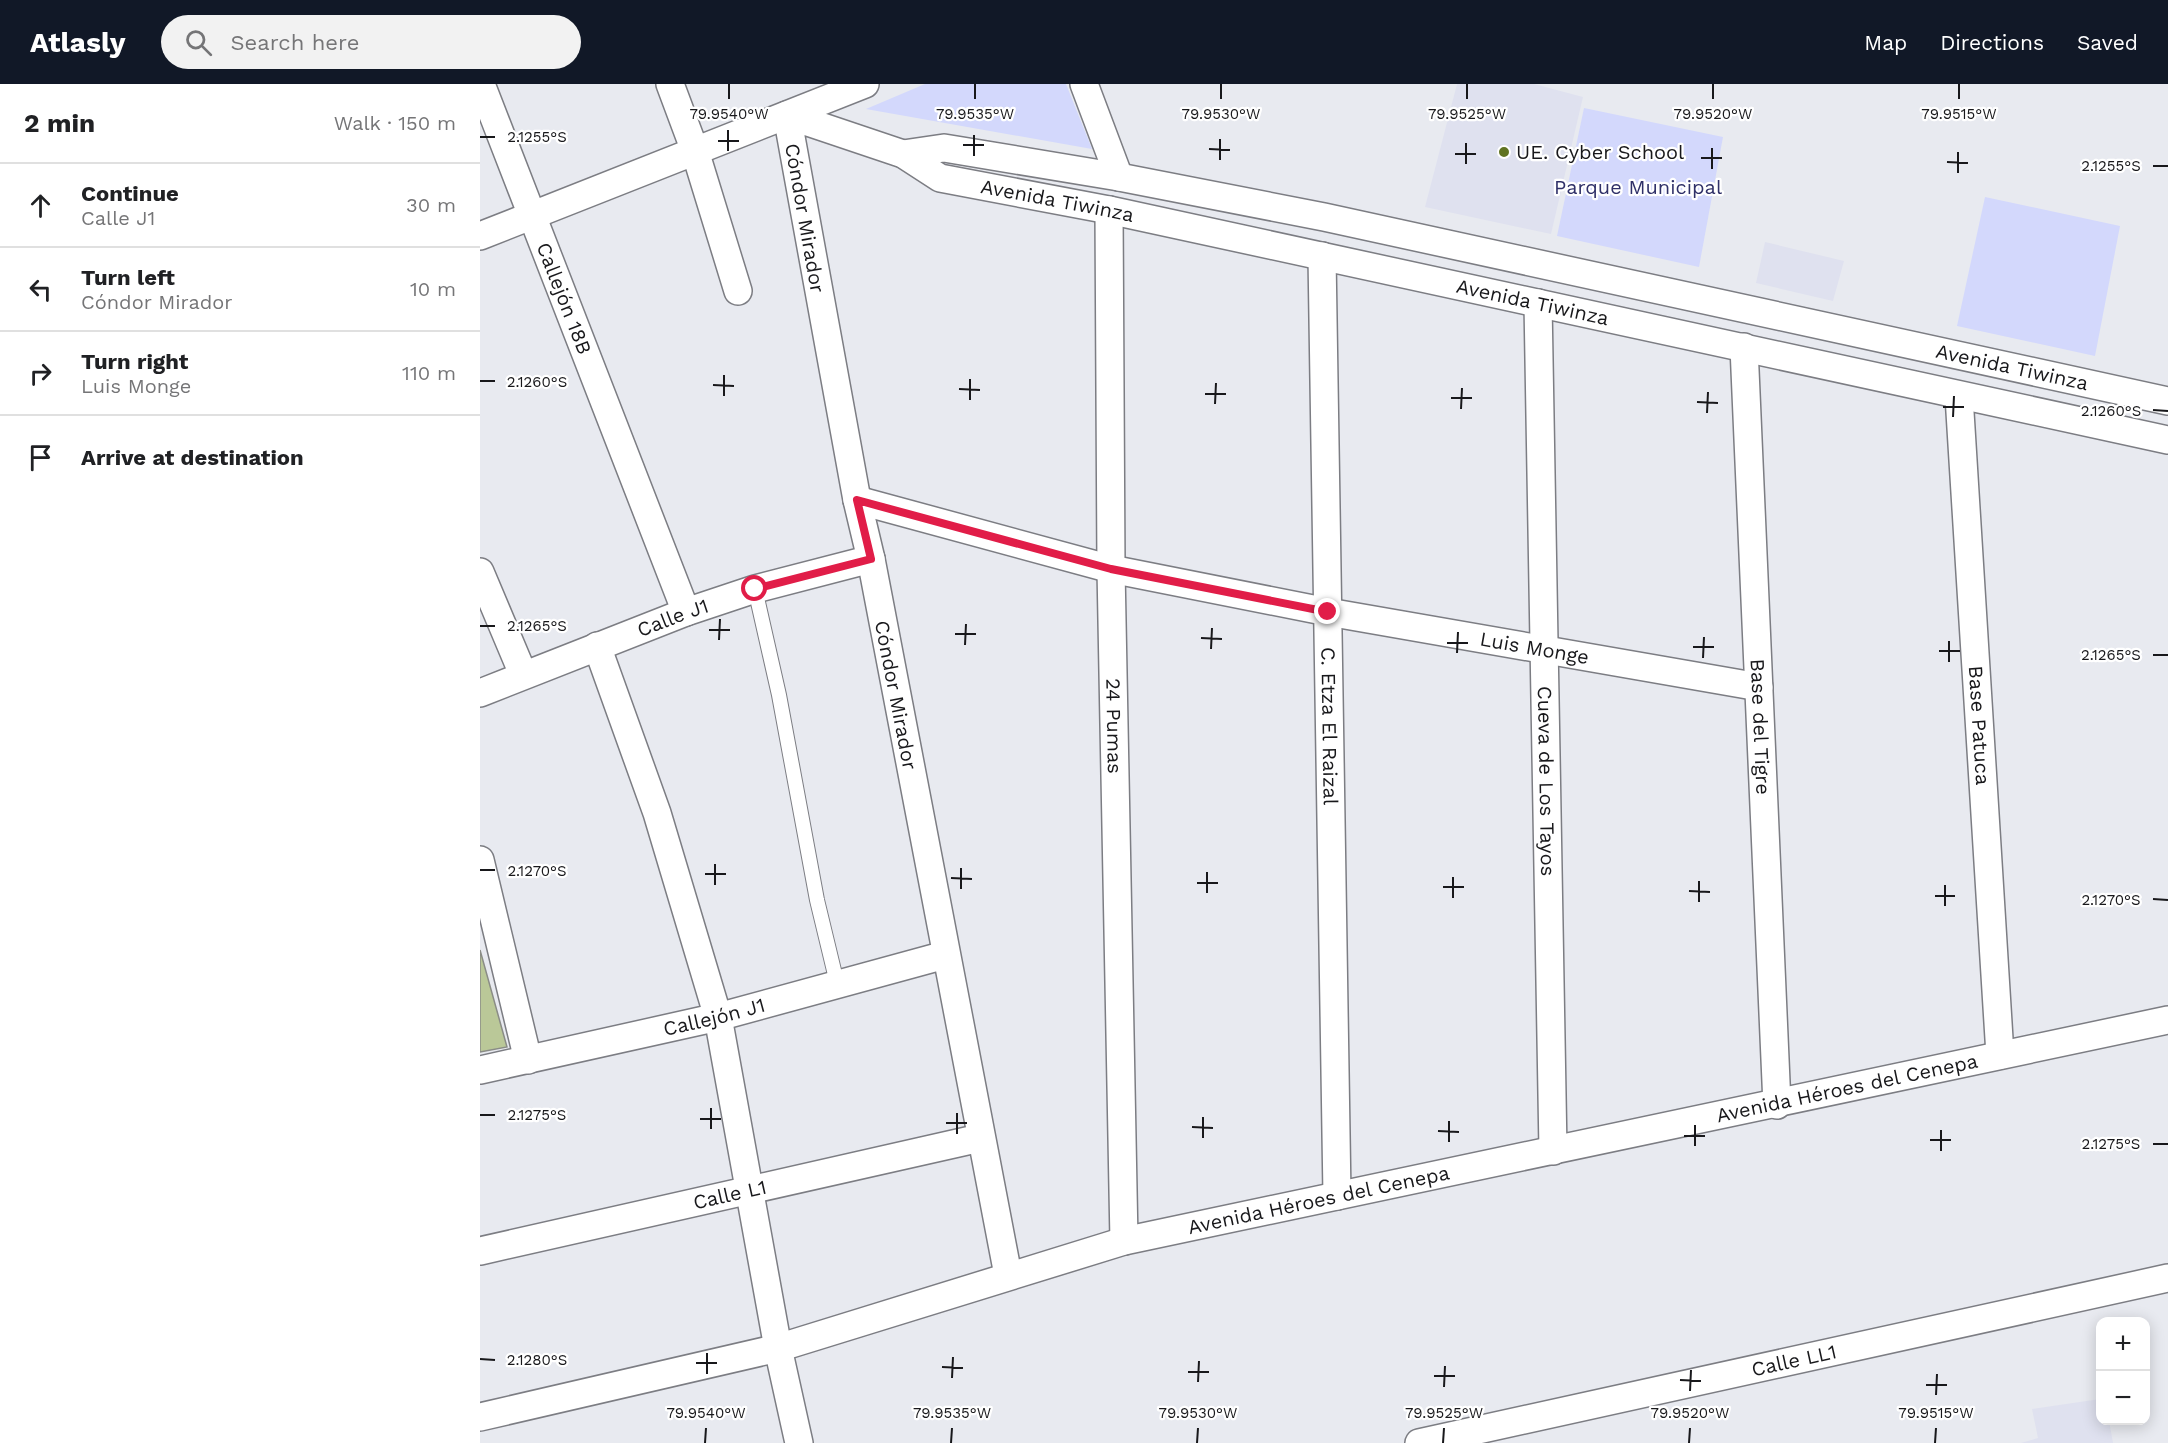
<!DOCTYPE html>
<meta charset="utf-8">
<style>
:root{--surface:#fff;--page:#f2f2f2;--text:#202124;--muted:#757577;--line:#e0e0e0;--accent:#111827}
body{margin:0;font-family:"Work Sans",sans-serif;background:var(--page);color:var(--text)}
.controls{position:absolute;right:18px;bottom:18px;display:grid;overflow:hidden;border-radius:12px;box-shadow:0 3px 15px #0003}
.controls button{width:54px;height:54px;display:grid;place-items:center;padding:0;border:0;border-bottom:2px solid var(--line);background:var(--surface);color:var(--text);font:30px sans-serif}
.stop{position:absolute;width:18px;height:18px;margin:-14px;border:4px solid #e11d48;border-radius:50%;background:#fff}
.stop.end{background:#e11d48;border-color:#fff;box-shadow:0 2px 6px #0008}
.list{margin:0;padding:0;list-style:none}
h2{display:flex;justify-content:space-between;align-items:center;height:78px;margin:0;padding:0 24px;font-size:26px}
h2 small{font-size:20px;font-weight:400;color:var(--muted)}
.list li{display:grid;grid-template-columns:39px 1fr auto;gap:18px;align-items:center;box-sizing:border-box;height:84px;padding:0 24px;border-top:2px solid var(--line)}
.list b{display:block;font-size:22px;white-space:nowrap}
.list p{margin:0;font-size:20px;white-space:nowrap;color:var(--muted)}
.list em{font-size:20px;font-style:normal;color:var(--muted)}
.icon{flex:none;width:33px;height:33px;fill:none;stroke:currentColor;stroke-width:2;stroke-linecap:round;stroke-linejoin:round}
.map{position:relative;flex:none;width:1688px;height:1359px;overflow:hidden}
header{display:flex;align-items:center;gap:36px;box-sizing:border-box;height:84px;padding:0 30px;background:var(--accent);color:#fff}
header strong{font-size:28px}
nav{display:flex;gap:33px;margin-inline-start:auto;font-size:21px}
.search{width:420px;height:54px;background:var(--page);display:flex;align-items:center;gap:15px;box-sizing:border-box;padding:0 21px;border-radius:33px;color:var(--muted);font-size:22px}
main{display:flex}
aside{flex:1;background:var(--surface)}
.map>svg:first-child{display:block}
.built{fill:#dfe1ef}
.green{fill:#d3d8fc}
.building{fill:#bac898;stroke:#8a8c86;stroke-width:1.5}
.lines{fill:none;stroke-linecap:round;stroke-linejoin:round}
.lane-casing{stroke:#7c7d83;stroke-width:16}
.street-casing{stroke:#7c7d83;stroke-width:30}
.lane{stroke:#fff;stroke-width:14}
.street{stroke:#fff;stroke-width:27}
.route{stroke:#e11d48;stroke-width:8}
.ticks{fill:none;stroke:#18181b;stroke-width:2}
.poi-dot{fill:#607321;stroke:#fff;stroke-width:2}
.labels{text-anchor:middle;stroke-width:4.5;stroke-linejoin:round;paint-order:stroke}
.poi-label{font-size:20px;fill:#18181b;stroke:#fff;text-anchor:start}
.park-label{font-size:20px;fill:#2f3068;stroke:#fff}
.street-label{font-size:20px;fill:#18181b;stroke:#fff}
.ticks-label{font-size:15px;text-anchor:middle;fill:#18181b;stroke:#fff;stroke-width:4.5;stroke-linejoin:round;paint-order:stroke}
</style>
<header>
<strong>Atlasly</strong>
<div class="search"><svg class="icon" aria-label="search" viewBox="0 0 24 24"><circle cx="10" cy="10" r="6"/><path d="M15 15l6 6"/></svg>Search here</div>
<nav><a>Map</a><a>Directions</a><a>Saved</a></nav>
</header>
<main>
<aside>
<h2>2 min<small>Walk · 150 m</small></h2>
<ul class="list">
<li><svg class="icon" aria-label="ahead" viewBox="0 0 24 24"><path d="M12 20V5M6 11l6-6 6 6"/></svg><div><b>Continue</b><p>Calle J1</p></div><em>30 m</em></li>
<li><svg class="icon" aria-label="left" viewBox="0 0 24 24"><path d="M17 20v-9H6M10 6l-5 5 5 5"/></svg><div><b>Turn left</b><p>Cóndor Mirador</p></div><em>10 m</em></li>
<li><svg class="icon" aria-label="right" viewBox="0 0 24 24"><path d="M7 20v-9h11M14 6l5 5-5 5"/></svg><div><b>Turn right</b><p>Luis Monge</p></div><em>110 m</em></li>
<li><svg class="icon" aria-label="arrive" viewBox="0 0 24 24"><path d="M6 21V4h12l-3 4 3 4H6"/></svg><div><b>Arrive at destination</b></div></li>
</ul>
</aside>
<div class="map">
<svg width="1688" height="1359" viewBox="0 0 1688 1359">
<rect width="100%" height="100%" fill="#e8eaf0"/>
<g class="built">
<path d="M977,0H1054L1103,13L1071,150L945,123Z"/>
<path d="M1285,158L1364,177L1353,217L1276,199Z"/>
<path d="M1620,1315V1336L1629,1337L1633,1359H1541L1558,1354L1552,1325Z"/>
</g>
<g class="green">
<path d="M445,0H586L612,65L386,25Z"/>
<path d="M1104,24L1243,53L1219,183L1077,152Z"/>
<path d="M1505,113L1640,142L1615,272L1477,242Z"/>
</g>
<path class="building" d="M0,866L27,963L0,968Z"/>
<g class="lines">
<defs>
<path id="lane" d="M275,505L299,611L337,816L357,899"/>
<g id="street">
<path id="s1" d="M1,0L206,528"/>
<path d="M190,0L215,67L258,207"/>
<path d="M604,0L639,93"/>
<path id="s2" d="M423,70L464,64L639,93L844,133L1688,317"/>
<path id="s3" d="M629,126L631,485L644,1157"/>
<path d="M0,152L385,0"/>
<path id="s4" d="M842,172L857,1112"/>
<path id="s5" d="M1058,219L1073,1067"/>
<path id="s6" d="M1264,263L1297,1021"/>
<path id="s7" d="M1479,312L1520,971"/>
<path id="s8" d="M377,416L631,485L848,528L1279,603"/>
<path d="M0,488L43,590"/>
<path d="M117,562L177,729L238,933L298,1264L319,1359"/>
<path id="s9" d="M0,609L206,528L275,505L391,475"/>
<path d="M0,776L48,976"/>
<path id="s10" d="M0,986L238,933L465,871"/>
<path id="s11" d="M0,1167L500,1054"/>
<path id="s12" d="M528,1191L391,475L377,416L307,31L423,70L460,94L629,126L1688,356"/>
<path id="s13" d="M0,1333L298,1264L644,1157L1688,936"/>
<path id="s14" d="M939,1359L1688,1194"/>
</g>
</defs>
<use href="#lane" class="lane-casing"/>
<use href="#street" class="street-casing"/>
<use href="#lane" class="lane"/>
<use href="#street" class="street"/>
</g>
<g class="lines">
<path class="route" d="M275,505L391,475L377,416L631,485L848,528"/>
</g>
<path class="ticks" d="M249,15V0M495,15V0M741,15V0M987,15V0M1233,15V0M1479,15V0M0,53H15M238,57H259M483,61H504M729,65L750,66M248,67V46M975,70H996M494,72V51M1221,74H1242M740,76V55M1467,78L1488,79M986,80V59M1673,82H1688M1232,85V64M1478,89V68M0,297H15M233,301L254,302M479,305L500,306M725,310H746M244,312V291M971,314H992M490,316V295M1217,318L1238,319M735,320L736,299M1463,323H1484M981,325L982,304M1673,326L1688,327M1227,329L1228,308M1473,333L1474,312M0,542H15M229,546H250M475,550H496M721,554L742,555M239,556L240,535M967,559H988M485,561L486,540M1213,563H1234M731,565L732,544M1459,567H1480M977,569L978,548M1673,571H1688M1223,574L1224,553M1469,578V557M0,786H15M225,790H246M471,794L492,795M717,799H738M235,801V780M963,803H984M481,805V784M1209,807L1230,808M727,809V788M1455,812H1475M973,814V793M1673,815L1688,816M1219,818V797M1465,822V801M0,1031H15M220,1035H241M466,1039H487M712,1043L733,1044M231,1045V1024M958,1047L979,1048M477,1050V1029M1204,1052H1225M723,1054V1033M1450,1056H1471M969,1058V1037M1673,1060H1688M1215,1062V1041M1461,1067V1046M0,1275L15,1276M216,1279H237M462,1283L483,1284M708,1288H729M227,1290V1269M954,1292H975M472,1294L473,1273M1200,1296L1221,1297M718,1298L719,1277M1446,1301H1467M964,1303L965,1282M1210,1307L1211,1286M1456,1311L1457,1290M225,1359L226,1344M471,1359L472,1344M717,1359L718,1344M963,1359L964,1344M1209,1359L1210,1344M1455,1359L1456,1344"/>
<circle class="poi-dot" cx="1024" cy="68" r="6"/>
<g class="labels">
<g class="poi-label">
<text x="1036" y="75">UE. Cyber School</text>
</g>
<g class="park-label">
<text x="1158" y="110">Parque Municipal</text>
</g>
<g class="street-label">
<text dy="7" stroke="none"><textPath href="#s12" startOffset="1467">Avenida Tiwinza</textPath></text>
<text transform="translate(325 134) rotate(80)" y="7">Cóndor Mirador</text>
<text dy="7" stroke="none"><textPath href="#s1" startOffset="230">Callejón 18B</textPath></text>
<text dy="7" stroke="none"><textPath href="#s12" startOffset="1953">Avenida Tiwinza</textPath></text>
<text dy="7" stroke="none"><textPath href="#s2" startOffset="1132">Avenida Tiwinza</textPath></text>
<text dy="7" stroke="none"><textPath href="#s9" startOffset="207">Calle J1</textPath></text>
<text dy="7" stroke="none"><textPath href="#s8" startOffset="694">Luis Monge</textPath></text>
<text transform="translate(416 611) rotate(79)" y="7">Cóndor Mirador</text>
<text dy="7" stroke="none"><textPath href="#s3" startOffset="516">24 Pumas</textPath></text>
<text dy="7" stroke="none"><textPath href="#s4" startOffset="470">C. Etza El Raizal</textPath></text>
<text dy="7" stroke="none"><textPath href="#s6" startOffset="380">Base del Tigre</textPath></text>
<text dy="7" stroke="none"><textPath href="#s7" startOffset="330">Base Patuca</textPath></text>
<text dy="7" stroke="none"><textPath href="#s5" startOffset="478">Cueva de Los Tayos</textPath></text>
<text dy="7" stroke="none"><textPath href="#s10" startOffset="240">Callejón J1</textPath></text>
<text dy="7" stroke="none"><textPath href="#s13" startOffset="1407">Avenida Héroes del Cenepa</textPath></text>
<text dy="7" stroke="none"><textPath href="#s11" startOffset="256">Calle L1</textPath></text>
<text dy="7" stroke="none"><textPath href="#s13" startOffset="867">Avenida Héroes del Cenepa</textPath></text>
<text dy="7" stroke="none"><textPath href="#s14" startOffset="384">Calle LL1</textPath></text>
</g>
</g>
<g class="ticks-label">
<text x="249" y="35">79.9540°W</text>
<text x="495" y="35">79.9535°W</text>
<text x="741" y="35">79.9530°W</text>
<text x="987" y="35">79.9525°W</text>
<text x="1233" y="35">79.9520°W</text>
<text x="1479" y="35">79.9515°W</text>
<text x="57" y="58">2.1255°S</text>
<text x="1631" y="87">2.1255°S</text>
<text x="57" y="303">2.1260°S</text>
<text x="1631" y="332">2.1260°S</text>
<text x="57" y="547">2.1265°S</text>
<text x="1631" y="576">2.1265°S</text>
<text x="57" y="792">2.1270°S</text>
<text x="1631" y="821">2.1270°S</text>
<text x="57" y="1036">2.1275°S</text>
<text x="1631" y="1065">2.1275°S</text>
<text x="57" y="1281">2.1280°S</text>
<text x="226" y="1334">79.9540°W</text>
<text x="472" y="1334">79.9535°W</text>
<text x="718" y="1334">79.9530°W</text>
<text x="964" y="1334">79.9525°W</text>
<text x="1210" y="1334">79.9520°W</text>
<text x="1456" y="1334">79.9515°W</text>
</g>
</svg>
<div class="controls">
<button>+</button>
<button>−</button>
</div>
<div class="stop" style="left:275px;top:505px"></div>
<div class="stop end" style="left:848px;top:528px"></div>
</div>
</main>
